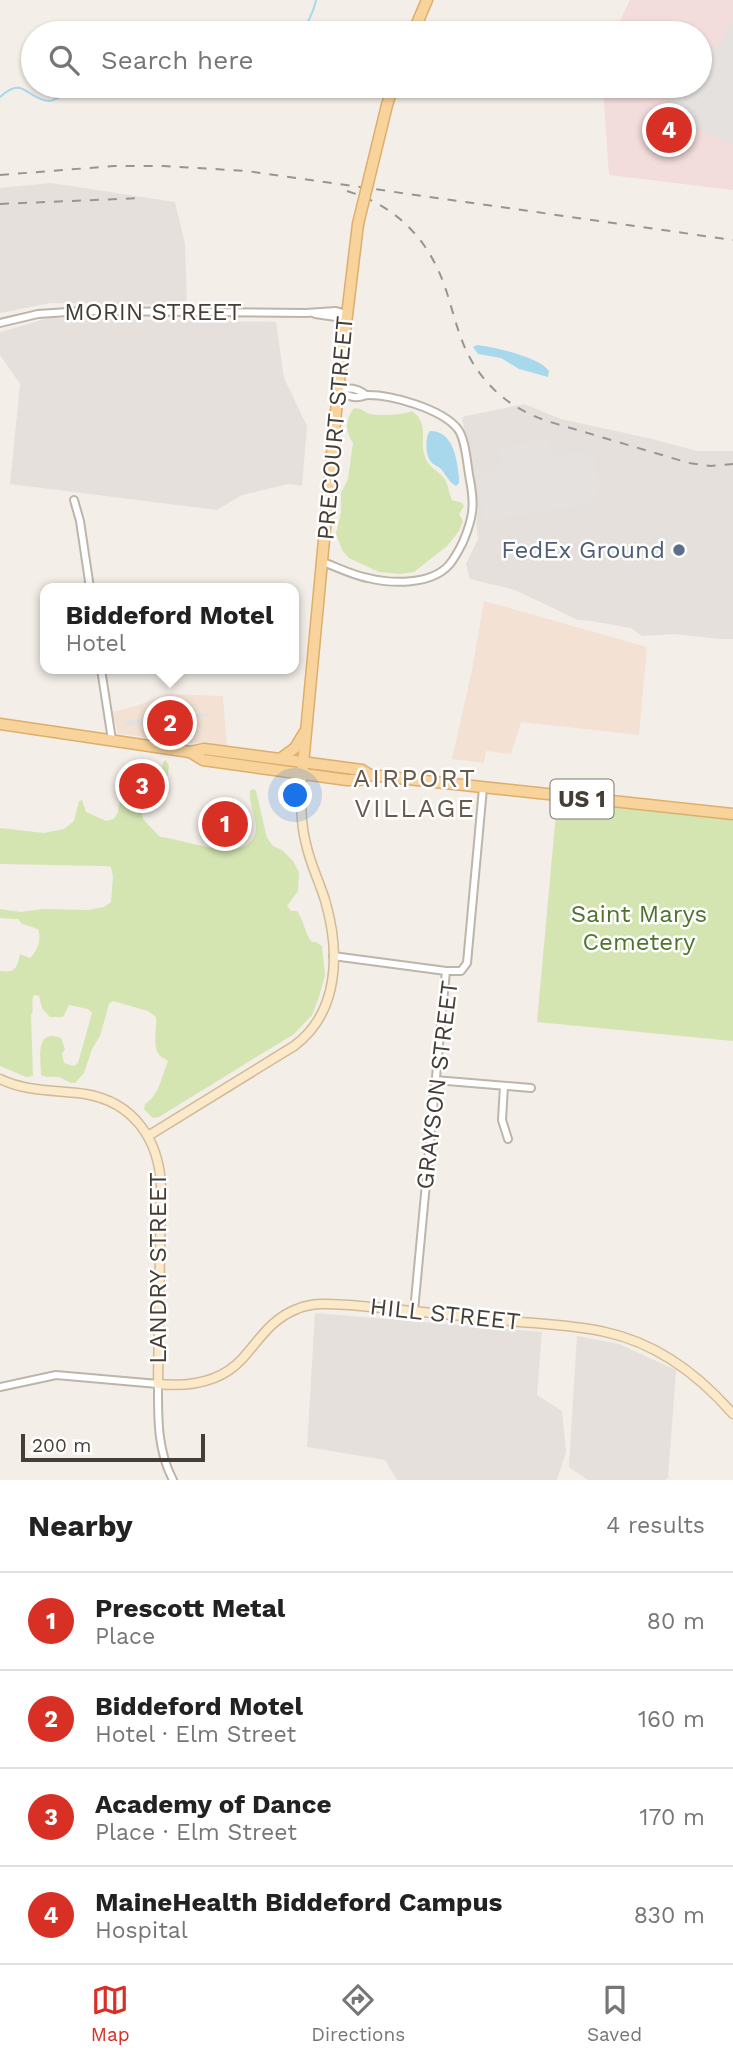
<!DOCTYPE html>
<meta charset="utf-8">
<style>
:root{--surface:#fff;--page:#f6f6f6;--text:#222;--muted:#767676;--line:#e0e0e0;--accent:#d93025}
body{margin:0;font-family:"Work Sans",sans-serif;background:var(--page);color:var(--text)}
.scale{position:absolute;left:21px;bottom:18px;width:184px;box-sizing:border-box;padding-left:7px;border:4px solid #453e37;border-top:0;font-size:19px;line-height:24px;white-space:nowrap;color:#453e37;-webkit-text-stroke:5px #fff;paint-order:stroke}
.you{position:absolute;left:296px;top:796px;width:24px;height:24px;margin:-18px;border:5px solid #fff;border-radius:50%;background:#1a73e8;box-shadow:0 0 0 10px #1a73e833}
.badge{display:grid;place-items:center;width:46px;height:46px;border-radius:50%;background:var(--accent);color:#fff;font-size:23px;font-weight:700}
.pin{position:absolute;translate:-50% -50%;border:4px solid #fff;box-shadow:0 2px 7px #0006}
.popup{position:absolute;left:40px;top:583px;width:259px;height:91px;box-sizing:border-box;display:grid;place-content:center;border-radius:14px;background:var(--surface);filter:drop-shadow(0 2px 5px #0005);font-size:23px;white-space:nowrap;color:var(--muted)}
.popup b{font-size:26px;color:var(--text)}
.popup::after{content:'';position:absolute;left:50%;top:100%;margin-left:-14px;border:14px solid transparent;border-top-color:var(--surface)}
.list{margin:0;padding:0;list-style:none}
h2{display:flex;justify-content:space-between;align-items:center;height:91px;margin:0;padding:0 28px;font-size:30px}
h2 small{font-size:23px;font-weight:400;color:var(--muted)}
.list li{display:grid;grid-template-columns:46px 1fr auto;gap:21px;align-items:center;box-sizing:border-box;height:98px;padding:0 28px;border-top:2px solid var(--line)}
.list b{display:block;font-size:26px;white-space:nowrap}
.list p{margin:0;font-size:23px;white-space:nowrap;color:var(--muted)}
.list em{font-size:23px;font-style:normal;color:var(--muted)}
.icon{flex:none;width:38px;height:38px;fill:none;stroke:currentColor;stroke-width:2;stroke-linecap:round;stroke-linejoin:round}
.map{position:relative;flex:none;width:733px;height:1480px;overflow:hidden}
.search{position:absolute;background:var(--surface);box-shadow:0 2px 5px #0004;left:21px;right:21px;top:21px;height:77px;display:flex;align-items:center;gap:18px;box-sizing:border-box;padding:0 24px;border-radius:38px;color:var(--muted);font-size:26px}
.sheet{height:483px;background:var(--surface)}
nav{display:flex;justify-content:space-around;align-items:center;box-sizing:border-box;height:98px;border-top:2px solid var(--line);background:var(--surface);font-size:19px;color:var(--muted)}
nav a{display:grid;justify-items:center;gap:4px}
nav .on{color:var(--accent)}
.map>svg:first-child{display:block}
.commercial{fill:#f3e2d4}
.industrial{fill:#e5e0dc}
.medical{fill:#f3dcdc}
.green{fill:#d4e5b2}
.parking{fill:#e4e1df}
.water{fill:#a7d8ec}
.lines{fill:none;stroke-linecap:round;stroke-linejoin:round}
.stream{stroke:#a7d8ec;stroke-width:2}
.street-casing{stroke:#beb5aa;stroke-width:10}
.secondary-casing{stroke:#d0bb99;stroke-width:11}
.primary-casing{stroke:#ddae6c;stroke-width:13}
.street{stroke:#fff;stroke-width:6}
.secondary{stroke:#fbe9c9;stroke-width:8}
.primary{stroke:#f8d39b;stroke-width:10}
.rail{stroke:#969696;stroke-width:2;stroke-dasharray:9 9;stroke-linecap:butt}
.primary-bridge-casing{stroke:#ddae6c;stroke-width:13;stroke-linecap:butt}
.primary-bridge{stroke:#f8d39b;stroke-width:10}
.service-dot{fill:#5c6f8a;stroke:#fff;stroke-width:2.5}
.labels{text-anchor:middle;stroke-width:5;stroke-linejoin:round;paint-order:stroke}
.shield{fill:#fff;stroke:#7d7873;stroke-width:2}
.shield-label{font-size:23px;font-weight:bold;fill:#453e37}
.street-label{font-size:24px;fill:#453e37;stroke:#fff}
.service-label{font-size:24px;fill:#4e5e75;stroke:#fff;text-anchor:end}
.park-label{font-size:24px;fill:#50742d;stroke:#fff}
.neighbourhood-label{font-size:26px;letter-spacing:2px;fill:#685b4e;stroke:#fff}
</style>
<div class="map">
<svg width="733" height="1480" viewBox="0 0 733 1480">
<rect width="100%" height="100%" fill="#f3eee7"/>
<g class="commercial">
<path d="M484,601L647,647L639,735L521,722L511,754L486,751L484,763L452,759L472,670Z"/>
<path d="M167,694L223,696L227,747L118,734L112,712L136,706Z"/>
</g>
<g class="industrial">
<path d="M51,183L175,202L185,244L187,305L51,303L0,313V188Z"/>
<path d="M49,318L276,322L284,378L307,426L302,486L288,484L242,495L217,510L10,484L20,384L0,355V332Z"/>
<path d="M524,404L561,419L652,439L697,451H733V639H720L674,634L642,636L631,628L591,621L578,620L515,590L470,579L466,564L478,539L476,523L478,509L462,417Z"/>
<path d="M315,1313L542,1332L537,1395L562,1411L566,1452L557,1480H397L385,1460L307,1447Z"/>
<path d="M577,1336L619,1344L676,1370L668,1478L665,1480H588L569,1467Z"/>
</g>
<path class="medical" d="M630,0H733V190L609,175L603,86H700V33H614Z"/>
<g class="green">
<path d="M354,408C362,408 363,412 370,414C380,416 403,415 412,411C430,424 419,439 425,457C428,467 439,471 444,478C448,484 449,493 452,500L462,503L464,506L459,514L463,521L459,531L447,546L414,572L400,574L379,572L349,558L342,550L336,533L341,513V493L348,479L353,443C345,431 345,420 354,408Z"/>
<path d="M166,760L169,766C167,776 167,792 160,800C155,805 148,806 142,813L143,819L160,837C183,838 245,866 255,834C259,821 248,805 250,791L253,789L256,791L267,838L273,846L282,850L293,861L299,872L298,891L287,906L291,911H297C305,922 304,933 312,942H316L322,946L325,975L319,997L312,1015L294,1034L159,1117L153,1118L144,1109L145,1104C159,1096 162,1075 168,1061C164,1058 160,1057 158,1053C153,1047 157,1026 156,1017L148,1011L113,1001L109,1004L100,1036L92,1049L84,1073L75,1083C68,1083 67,1080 61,1078C54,1075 48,1079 41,1075C41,1060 34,1028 61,1038L65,1049L62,1054L64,1063L74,1066L78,1063L92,1013L88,1009L69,1005L63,1017H50L42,1008L39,996L34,995C30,1002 35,1009 31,1015L33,1076L26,1077L0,1066V971C16,973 17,968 20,954L30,958C37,952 42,939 38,929L22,924L18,919L0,918V909L21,912L43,909L88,910L104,907L111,902L113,877L111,867L105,866L0,864V828L44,833L64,829L74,821L79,801L82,800L86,812L106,821L114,819L118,812L125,776L128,771L134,770L137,772L135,788L139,794C159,797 161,778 163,762Z"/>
<path d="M557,802L733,819V1041L537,1022Z"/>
</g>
<g class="parking">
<path d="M731,23L733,24V145L662,113L674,86H700V41L717,49Z"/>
<path d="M547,439L554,456L580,451L594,457L599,487L590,504L484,521L476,474L500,469L501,466L499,448Z"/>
<path d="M208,713V717L174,719L125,726L124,721L169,715Z"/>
</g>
<g class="water">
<path d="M477,345C494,347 539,357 549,371L548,377L519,369L501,358L478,354L473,347Z"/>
<path d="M430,431C454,431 457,460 459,478V483L456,486C449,482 446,475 441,469C438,466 434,465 432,463C425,456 425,437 430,431Z"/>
</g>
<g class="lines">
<g class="stream">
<path d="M304,33C307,21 314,12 316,0"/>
<path d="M86,87L90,89L93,86"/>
<path d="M0,97C24,75 26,99 49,101C52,102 77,88 84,86"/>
</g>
<defs>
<g id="street">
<path d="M315,314L336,317L346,315"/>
<path d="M0,323L38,314L83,311L306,313L336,311L346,314"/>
<path d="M338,390C349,387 357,388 366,395"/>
<path d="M74,500L80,521L90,588"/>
<path d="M323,562C337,567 352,575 368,578C392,584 431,585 449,565C455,558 459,550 463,542C473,518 475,506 470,480C467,466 466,438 457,428C441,409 393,395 368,395C365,395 362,397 358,397C351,398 344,394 338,390"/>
<path d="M101,669L112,740"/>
<path d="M333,956L446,971"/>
<path d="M435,1080L531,1088"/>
<path d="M504,1086L502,1120L508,1139"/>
<path d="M414,1311L446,971H461L467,963L483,788"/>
<path d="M0,1387L56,1375L158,1384C158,1417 157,1450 173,1480"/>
</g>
<g id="secondary">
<path d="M0,1079C27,1092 56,1090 85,1094C134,1102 159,1140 161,1186L158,1384C189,1387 220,1383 242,1359C260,1339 271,1319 297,1309C314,1302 332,1304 350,1305C403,1310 456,1315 510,1321C541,1324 574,1325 605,1332C657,1343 699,1375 733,1414"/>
<path d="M148,1136L294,1046C340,1012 340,951 325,900C319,881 310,863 306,844C300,821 301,798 302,775"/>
</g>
<g id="primary">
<path d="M413,33L427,0"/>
<path d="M387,105L393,86"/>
<path d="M0,724L190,752L204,749L362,770L370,775L733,814"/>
<path d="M190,752L203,760L347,780H360L370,775"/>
<path d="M280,759L295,748L304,733"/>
<path d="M302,775L338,390L358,224"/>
</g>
</defs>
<use href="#street" class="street-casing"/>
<use href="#secondary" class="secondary-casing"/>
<use href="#primary" class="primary-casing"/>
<use href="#street" class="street"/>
<use href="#secondary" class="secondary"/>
<use href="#primary" class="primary"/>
<g class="rail">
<path d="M0,175L114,166H164L247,171L733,240"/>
<path d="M347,191C399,207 431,242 447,293C454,315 459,338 470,358C487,389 514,410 547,421L689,463L711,466L733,464"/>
<path d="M0,204L143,198"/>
</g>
<defs>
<path id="primary-bridge" d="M358,224L387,105"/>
</defs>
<use href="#primary-bridge" class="primary-bridge-casing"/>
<use href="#primary-bridge" class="primary-bridge"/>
</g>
<circle class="service-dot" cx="679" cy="550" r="7"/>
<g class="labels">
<rect class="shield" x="550.5" y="779.5" width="63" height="39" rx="5"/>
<g class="shield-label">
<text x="582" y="807">US 1</text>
</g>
<g class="street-label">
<text x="153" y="320">MORIN STREET</text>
<text transform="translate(335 428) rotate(-85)" y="8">PRECOURT STREET</text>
<text transform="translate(437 1085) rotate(-83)" y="8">GRAYSON STREET</text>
<text transform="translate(158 1268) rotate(-90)" y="8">LANDRY STREET</text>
<text transform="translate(445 1314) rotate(6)" y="8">HILL STREET</text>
</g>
<g class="service-label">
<text x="665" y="558">FedEx Ground</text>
</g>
<g class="park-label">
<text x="639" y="922">Saint Marys<tspan x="639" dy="28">Cemetery</tspan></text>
</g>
<g class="neighbourhood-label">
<text x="415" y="787">AIRPORT<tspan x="415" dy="30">VILLAGE</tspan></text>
</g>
</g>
</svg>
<div class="scale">200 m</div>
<div class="you"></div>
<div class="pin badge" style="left:225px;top:824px">1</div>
<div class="pin badge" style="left:170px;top:723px">2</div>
<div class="popup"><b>Biddeford Motel</b>Hotel</div>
<div class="pin badge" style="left:142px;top:786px">3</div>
<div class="pin badge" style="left:669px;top:130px">4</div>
<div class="search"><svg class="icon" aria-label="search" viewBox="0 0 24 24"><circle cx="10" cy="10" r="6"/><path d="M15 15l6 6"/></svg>Search here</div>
</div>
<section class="sheet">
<h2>Nearby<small>4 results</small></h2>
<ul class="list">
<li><span class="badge">1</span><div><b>Prescott Metal</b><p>Place</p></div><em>80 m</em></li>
<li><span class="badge">2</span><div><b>Biddeford Motel</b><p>Hotel · Elm Street</p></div><em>160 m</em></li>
<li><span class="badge">3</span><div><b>Academy of Dance</b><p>Place · Elm Street</p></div><em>170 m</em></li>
<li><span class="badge">4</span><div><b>MaineHealth Biddeford Campus</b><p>Hospital</p></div><em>830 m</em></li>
</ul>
</section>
<nav>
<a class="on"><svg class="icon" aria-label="map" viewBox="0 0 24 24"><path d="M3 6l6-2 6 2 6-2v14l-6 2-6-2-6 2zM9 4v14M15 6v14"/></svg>Map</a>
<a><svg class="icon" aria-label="directions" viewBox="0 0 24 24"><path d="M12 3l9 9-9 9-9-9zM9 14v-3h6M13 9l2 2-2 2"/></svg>Directions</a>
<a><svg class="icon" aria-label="saved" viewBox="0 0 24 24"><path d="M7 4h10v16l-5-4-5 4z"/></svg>Saved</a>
</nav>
